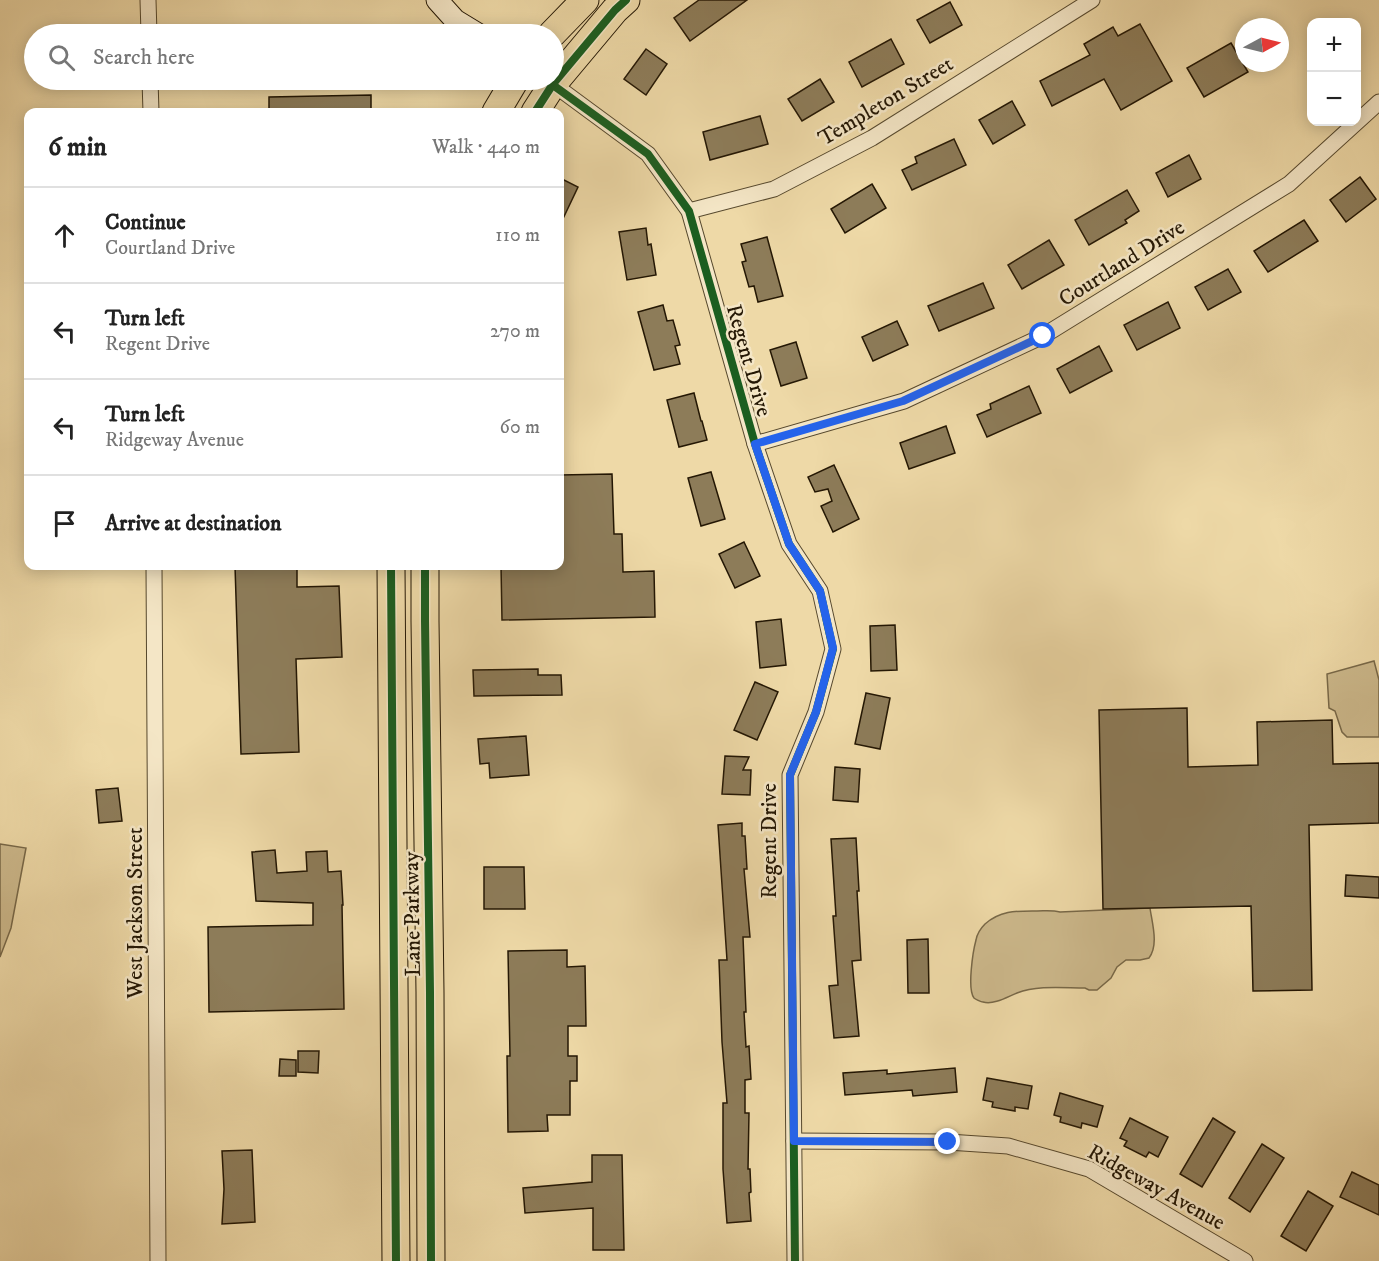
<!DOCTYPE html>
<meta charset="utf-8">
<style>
:root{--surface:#fff;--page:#f2f2f2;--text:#222;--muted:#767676;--line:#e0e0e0}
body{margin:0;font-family:"IM FELL DW Pica",serif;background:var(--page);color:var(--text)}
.controls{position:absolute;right:18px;top:18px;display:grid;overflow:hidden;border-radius:12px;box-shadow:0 3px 15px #0003}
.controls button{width:54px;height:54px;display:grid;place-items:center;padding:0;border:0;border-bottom:2px solid var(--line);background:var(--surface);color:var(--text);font:30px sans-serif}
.compass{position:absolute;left:1235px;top:18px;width:54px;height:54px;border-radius:50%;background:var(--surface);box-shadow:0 3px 15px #0003;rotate:83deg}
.stop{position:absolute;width:18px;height:18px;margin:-14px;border:4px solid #2563eb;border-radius:50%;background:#fff}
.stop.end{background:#2563eb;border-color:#fff;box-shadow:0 2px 6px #0008}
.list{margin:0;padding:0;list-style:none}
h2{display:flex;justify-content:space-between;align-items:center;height:78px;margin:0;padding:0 24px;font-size:26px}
h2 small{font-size:20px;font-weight:400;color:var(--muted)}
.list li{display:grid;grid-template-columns:39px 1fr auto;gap:18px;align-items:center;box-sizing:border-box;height:96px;padding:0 24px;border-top:2px solid var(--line)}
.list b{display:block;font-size:22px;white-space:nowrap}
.list p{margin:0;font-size:20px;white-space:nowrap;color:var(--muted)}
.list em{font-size:20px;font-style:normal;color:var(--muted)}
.icon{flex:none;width:33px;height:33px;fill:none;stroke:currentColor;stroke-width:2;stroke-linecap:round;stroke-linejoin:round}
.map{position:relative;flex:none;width:1379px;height:1261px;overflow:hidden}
.search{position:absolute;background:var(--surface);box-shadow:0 3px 15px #0003;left:24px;top:24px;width:540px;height:66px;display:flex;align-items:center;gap:15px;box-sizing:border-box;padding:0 21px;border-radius:33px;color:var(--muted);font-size:22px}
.panel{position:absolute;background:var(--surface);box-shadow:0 3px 15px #0003;left:24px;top:108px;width:540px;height:462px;border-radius:12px}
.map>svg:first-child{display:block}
.green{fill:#ccb88b;stroke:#786848;stroke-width:1.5}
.building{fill:#8d7c59;stroke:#241704;stroke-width:1.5}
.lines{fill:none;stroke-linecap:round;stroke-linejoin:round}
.street-casing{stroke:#56482d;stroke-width:17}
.secondary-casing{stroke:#241704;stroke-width:23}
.highway-casing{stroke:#241704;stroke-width:29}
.street{stroke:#f4e6c6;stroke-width:15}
.secondary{stroke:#f4e6c6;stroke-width:21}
.highway{stroke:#eed9a7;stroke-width:27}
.cycleway-casing{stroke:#f4e6c6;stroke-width:11}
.cycleway{stroke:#1b5e20;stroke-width:8}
.route{stroke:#2563eb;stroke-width:8}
.labels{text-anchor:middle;stroke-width:5;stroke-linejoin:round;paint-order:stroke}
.street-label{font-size:22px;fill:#241704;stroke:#f4e6c6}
</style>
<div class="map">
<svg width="1379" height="1261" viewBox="0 0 1379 1261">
<rect width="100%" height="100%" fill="#eed9a7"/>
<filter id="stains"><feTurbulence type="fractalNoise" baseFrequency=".00333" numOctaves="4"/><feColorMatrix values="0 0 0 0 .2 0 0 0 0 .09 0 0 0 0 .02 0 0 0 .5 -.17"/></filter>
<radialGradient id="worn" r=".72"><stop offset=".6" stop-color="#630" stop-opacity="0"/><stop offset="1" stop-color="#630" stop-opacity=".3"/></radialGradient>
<g class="green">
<path d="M1374,661L1379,680V737H1347L1342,732L1335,711L1329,708L1327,674Z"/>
<path d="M0,844L26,848L11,928L0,957Z"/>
<path d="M1150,908C1152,923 1159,945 1149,958L1140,960H1126L1117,967L1111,978L1097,990H1089L1085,988C1063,988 1038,985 1017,993C1007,997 994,1005 983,1002C981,1002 975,999 974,998C967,989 973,951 976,940C977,934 981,928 985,924C1001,910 1017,911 1037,911C1045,911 1052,910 1060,912Z"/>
</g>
<g class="building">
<path d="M699,0H747L690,41L674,18Z"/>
<path d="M950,2L962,25L930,43L917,20Z"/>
<path d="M1140,24L1172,81L1121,110L1104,79L1052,106L1040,81L1090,55L1084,44L1113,27L1118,36Z"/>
<path d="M891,39L904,64L862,87L849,62Z"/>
<path d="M1231,43L1248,72L1204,97L1187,68Z"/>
<path d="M646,49L667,64L646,95L624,79Z"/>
<path d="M820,79L834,102L802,121L788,99Z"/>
<path d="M371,95V112H269V97Z"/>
<path d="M1012,101L1025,125L993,144L979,120Z"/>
<path d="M760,116L768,144L710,160L703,132Z"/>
<path d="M954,139L966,165L912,190L902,170L917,163L915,157Z"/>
<path d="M1189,155L1201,179L1168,197L1156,173Z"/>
<path d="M1360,177L1376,199L1346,222L1330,200Z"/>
<path d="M560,178L578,187L560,225Z"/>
<path d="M872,184L886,208L845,233L831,209Z"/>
<path d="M1127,190L1139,211L1125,220L1127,223L1089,245L1075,220Z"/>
<path d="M1304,220L1318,241L1268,272L1254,251Z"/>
<path d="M646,228L648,245L651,244L656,275L627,280L619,232Z"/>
<path d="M767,237L783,296L758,302L754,286L749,287L742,262L746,261L741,244Z"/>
<path d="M1049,240L1064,265L1022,289L1008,265Z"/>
<path d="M1228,269L1241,292L1208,310L1195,287Z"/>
<path d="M983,283L994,308L939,331L928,306Z"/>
<path d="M1168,302L1180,328L1137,350L1124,325Z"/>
<path d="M663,305L667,321L673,320L680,345L675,346L680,364L654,370L638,312Z"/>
<path d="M897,321L908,345L873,361L862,337Z"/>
<path d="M796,342L807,378L781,386L770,350Z"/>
<path d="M1099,346L1112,371L1070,393L1057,369Z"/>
<path d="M1029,386L1041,413L987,437L977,415L991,409L990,404Z"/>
<path d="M694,393L701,421H702L707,440L679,447L667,400Z"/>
<path d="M946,426L955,453L909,469L900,443Z"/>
<path d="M834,465L859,519L833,532L821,506L832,501L828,489L815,492L808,477Z"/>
<path d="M711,472L725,519L701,526L688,478Z"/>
<path d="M612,474L614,534H622L623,572L654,571L655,617L502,620L501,566H560V475Z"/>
<path d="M744,542L760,576L735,588L719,554Z"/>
<path d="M235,566H297V587L339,586L342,657L296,659L299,752L241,754Z"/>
<path d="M781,619L786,665L760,668L756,622Z"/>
<path d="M895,625L897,670L871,671L870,626Z"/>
<path d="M538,669V675H561L562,695L474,696L473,670Z"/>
<path d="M755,682L778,692L757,740L734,730Z"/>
<path d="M866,693L890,698L880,749L855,744Z"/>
<path d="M1187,708L1188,767L1258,765L1257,722L1332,720L1333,764L1379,763V823L1309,825L1312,990L1253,991L1251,906L1103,909L1099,710Z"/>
<path d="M526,736L529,775L490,778L489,763L480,764L478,739Z"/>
<path d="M725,756L749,757L743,770H751L750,795L722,794Z"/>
<path d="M835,767L860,769L858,802L833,800Z"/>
<path d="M118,788L122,821L99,823L96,790Z"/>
<path d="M742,823V836H745L747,869H744L750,937H743L746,1012H744L746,1047L749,1046L751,1079L745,1080V1113H749L748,1169H750L751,1192L749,1193L751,1221L727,1223L723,1169V1103H727L722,1042L719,960H727L718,825Z"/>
<path d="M856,838L859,891H857L861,960L852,961L859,1036L834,1038L829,986L838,985L833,916H836L831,839Z"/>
<path d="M275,850L277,873L307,871L306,852L327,851L328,872L341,871L343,905H342L344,1009L209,1012L208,927L313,925V903L256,901L252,852Z"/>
<path d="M484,867H524L525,909H484Z"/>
<path d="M1346,875L1379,877V898L1345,896Z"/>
<path d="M928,939L929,993H908L907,940Z"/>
<path d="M567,950V967L585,966L586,1026H568V1056H577V1081H570V1115H547L548,1131L508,1132L507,1056H510L508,951Z"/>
<path d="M298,1051H319L318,1073L298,1072Z"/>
<path d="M280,1059L296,1060V1076H279Z"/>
<path d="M955,1068L957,1092L913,1096L912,1090L845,1095L843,1073L887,1070V1074Z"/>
<path d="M987,1078L1032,1086L1028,1109L1015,1107V1111L992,1107L993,1102L983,1100Z"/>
<path d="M1060,1093L1103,1106L1097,1127L1082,1123L1081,1128L1060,1122L1061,1117L1054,1115Z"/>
<path d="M1130,1118L1168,1137L1158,1157L1149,1152L1146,1157L1124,1146L1127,1141L1120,1138Z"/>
<path d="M1213,1118L1235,1132L1202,1187L1180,1174Z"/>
<path d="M1262,1144L1284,1158L1250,1212L1229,1198Z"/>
<path d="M252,1150L255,1222L222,1224L224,1189L222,1151Z"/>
<path d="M592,1155H622L624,1250H593V1208L525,1213L523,1188L592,1182Z"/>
<path d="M1352,1172L1379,1185V1215L1340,1197Z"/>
<path d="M1308,1191L1333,1206L1306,1251L1281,1236Z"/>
</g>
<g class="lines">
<defs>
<g id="street">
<path d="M148,0L149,34"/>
<path d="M150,80L151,112"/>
<path d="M553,84L648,154L689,211L755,444L789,544L820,591L833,649L816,712L790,775L795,1261"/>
<path d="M689,211L774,189L872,138L1092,0"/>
<path d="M755,444L904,401L1043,336L1289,184L1379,102"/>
<path d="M154,566L158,1261"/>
<path d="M794,1141L948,1142L1008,1146L1089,1169L1245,1261"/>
</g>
<path id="secondary" d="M437,0L455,20L478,34"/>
<g id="highway">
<path d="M552,34L585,0"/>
<path d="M496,112L515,80"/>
<path d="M535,112L553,84L615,10L626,0"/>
<path d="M391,566L396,1261"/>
<path d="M425,566V621L430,992L431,1261"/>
</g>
</defs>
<use href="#street" class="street-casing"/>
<use href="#secondary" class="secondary-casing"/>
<use href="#highway" class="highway-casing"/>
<use href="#street" class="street"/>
<use href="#secondary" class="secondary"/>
<use href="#highway" class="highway"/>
<defs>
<g id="cycleway">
<path d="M546,80L648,154L689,211L755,444L789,544L820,591L833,649L816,712L790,775L795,1261"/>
<path d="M535,112L553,84L615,10L626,0"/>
<path d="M391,566L396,1261"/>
<path d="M425,566V621L430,992L431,1261"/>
</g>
</defs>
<use href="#cycleway" class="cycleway-casing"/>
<use href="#cycleway" class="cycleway"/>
</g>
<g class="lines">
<path class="route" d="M948,1142L794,1141L790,775L816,712L833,648L820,591L789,544L755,444L903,401L1043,336"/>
</g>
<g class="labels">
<g class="street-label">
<text transform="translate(885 100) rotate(-31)" y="8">Templeton Street</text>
<text transform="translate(1121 262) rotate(-32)" y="8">Courtland Drive</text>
<text transform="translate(750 360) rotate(74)" y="8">Regent Drive</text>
<text transform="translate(768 841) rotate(-90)" y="8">Regent Drive</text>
<text transform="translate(134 913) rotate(-90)" y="8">West Jackson Street</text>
<text transform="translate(411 914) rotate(-91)" y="8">Lane Parkway</text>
<text transform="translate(1157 1186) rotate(29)" y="8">Ridgeway Avenue</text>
</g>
</g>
<rect width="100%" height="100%" filter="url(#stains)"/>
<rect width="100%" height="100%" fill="url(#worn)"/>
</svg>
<div class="controls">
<button>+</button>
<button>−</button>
</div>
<svg class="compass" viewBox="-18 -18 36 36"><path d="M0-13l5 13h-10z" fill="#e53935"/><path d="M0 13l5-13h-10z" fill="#767676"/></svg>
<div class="stop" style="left:1043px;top:336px"></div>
<div class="stop end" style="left:948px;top:1142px"></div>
<div class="search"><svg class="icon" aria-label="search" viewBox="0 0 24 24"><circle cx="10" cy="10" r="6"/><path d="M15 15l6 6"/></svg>Search here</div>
<section class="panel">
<h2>6 min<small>Walk · 440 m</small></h2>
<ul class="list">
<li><svg class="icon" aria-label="ahead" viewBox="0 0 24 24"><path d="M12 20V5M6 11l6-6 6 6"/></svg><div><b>Continue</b><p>Courtland Drive</p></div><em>110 m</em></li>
<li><svg class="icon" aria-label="left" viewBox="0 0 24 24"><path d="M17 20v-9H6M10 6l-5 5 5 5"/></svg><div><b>Turn left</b><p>Regent Drive</p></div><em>270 m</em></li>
<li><svg class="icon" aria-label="left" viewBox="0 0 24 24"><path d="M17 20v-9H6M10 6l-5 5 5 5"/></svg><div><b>Turn left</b><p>Ridgeway Avenue</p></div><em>60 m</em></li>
<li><svg class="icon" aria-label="arrive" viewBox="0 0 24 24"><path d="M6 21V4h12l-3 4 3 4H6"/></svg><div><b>Arrive at destination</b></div></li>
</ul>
</section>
</div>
